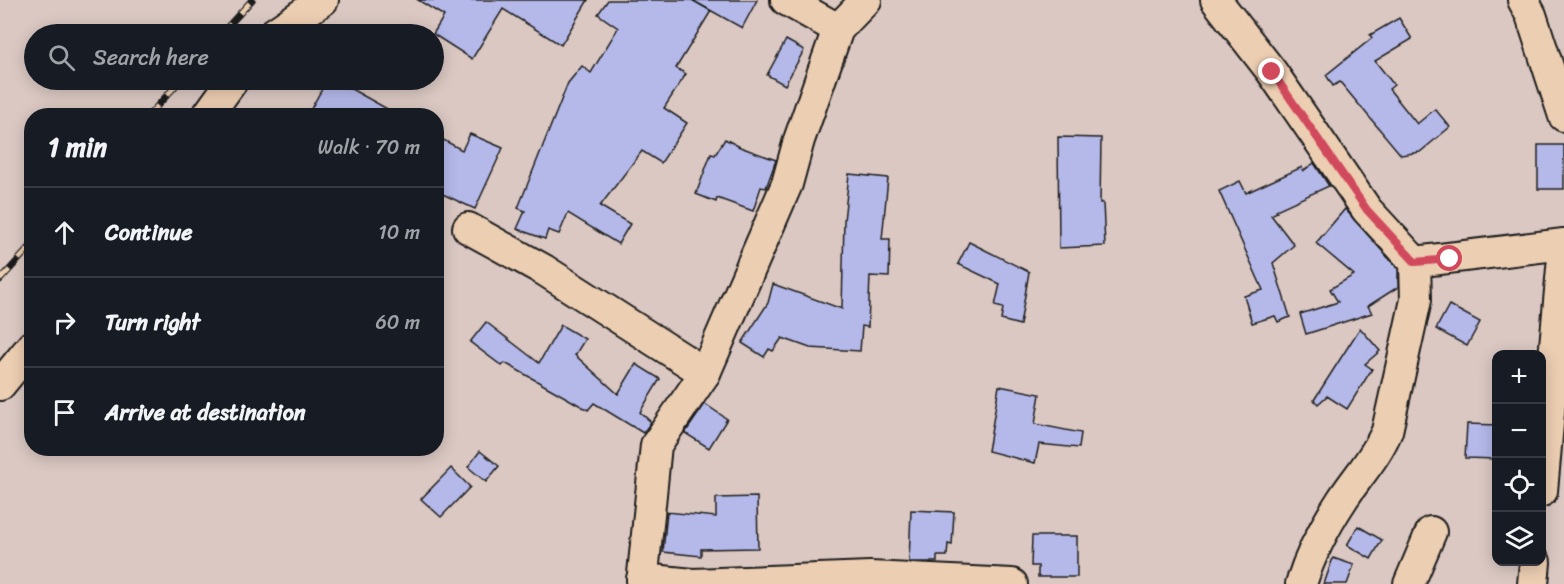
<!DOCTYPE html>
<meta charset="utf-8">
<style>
:root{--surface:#171b24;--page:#20242c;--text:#f1f3f6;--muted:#9ea1a6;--line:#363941}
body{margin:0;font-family:Sriracha,sans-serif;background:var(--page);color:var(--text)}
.controls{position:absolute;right:18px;bottom:18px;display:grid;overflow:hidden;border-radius:12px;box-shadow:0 3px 15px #0003}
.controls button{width:54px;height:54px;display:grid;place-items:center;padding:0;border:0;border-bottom:2px solid var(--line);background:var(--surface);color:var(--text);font:30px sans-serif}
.stop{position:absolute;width:18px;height:18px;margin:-14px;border:4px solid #d1495b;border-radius:50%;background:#fff}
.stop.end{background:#d1495b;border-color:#fff;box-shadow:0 2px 6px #0008}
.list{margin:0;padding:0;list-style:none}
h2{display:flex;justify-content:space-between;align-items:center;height:78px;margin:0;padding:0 24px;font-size:26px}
h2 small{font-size:20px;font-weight:400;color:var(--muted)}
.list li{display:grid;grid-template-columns:39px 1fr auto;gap:18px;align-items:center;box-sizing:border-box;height:90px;padding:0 24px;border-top:2px solid var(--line)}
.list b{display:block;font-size:22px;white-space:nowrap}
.list em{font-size:20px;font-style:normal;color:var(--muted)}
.icon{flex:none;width:33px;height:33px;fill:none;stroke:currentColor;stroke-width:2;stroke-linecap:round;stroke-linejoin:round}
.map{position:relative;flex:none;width:1564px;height:584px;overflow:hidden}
.search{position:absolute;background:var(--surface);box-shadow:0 3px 15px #0003;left:24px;top:24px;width:420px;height:66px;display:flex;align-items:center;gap:15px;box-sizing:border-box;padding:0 21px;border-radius:33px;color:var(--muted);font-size:22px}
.panel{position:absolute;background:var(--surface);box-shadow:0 3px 15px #0003;left:24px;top:108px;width:420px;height:348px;border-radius:24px}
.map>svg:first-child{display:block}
.building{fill:#b4b9ea;stroke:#1c1c1c;stroke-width:1.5}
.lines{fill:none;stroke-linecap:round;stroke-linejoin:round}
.minor-casing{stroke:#1c1c1c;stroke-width:34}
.minor{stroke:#ecceb2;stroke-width:30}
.rail-casing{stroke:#1c1c1c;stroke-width:7}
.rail{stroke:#ecceb2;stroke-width:4.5;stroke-dasharray:14;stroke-linecap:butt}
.route{stroke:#d1495b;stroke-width:8}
</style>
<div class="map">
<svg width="1564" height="584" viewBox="0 0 1564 584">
<rect width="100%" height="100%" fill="#dbc8c3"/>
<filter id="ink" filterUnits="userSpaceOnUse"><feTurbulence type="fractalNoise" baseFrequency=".0167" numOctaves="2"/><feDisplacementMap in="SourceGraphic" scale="12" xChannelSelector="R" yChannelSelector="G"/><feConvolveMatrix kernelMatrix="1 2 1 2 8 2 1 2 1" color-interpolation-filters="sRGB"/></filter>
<g filter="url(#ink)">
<g class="building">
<path d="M418,0H588L561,45L503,9L472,59L433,34L444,16Z"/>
<path d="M608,0H692L711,11L676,68L686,74L664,108L687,123L661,163L642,151L600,206L630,224L618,244L568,213L559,234L548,230L545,239L517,229L525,211L518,208L568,83L582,66L591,73L618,28L598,14Z"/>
<path d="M692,0H757L742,28Z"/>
<path d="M1399,18L1412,39L1375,61L1394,85L1389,89L1417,124L1435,109L1450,127L1420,152L1401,155L1340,82L1333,86L1326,75L1372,38L1370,35Z"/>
<path d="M786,40L804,50L785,85L767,75Z"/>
<path d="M327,80H335L400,116H307Z"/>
<path d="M470,134L503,148L475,209L436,191V136L462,150Z"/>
<path d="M1058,137L1101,138L1100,203H1103L1105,246L1059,248Z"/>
<path d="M725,139L740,147L776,160L766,188L761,187L753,211L717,198L716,202L696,194L711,154L715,155Z"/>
<rect x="1538" y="145" width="26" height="44"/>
<path d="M1314,163L1329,186L1276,210L1277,212L1271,215L1294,245L1273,263L1290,317L1278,322L1275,316L1252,323L1244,296L1263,290L1219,191L1240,181L1246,193L1302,167L1303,171Z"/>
<path d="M849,174L888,178L882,239H890L889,277L870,276L868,327L862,326L860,351L810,348L782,338L773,351L769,349L764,357L742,343L768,303L773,284L842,309L844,221Z"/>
<path d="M1345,209L1398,269V287L1368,306L1372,313L1306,334L1300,314L1338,302L1330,289L1354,275L1316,243Z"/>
<path d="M969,242L1029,272L1020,325L1001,320L1003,308L995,306L1000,284L958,264Z"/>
<path d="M1449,305L1480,322L1467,346L1436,329Z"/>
<path d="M486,322L539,363L561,325L585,339L575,355L618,394L636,364L660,379L640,412L651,422L643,433L594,403L588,410L505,363L502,366L470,342Z"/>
<path d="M1360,328L1380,351L1365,364L1372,369L1347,409L1327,396L1318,404L1314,400Z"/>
<path d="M999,386L1040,394L1035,424L1081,433L1079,448L1039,444L1035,463L988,451Z"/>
<path d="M705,404L727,419L709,448L685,433Z"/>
<path d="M1467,424L1497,425V459L1465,458Z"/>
<path d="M480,451L499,466L486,482L468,467Z"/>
<path d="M451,468L470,487L441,517L421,499Z"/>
<path d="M757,497L758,548L701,549V556L663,552L667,512L716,517V498Z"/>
<path d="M911,510L954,512L952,545L948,544L947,556H937V562H909Z"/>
<path d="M1358,526L1382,540L1371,559L1347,545Z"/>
<path d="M1032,536H1077V577H1038V566H1031Z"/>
<path d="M1333,558L1354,565L1347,584H1324Z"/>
</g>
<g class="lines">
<defs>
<g id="minor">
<path d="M786,0L838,29"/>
<path d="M1216,0L1272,72L1367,210L1415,262L1564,244"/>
<path d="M1523,0L1531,15L1564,116"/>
<path d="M273,34L323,0"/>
<path d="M207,116L233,80"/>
<path d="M468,228L544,270L705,373"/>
<path d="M0,385L32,346"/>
<path d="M1542,491L1564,246"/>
<path d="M642,579L693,584L870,577L1012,584"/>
<path d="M642,584L656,445L705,373L787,184L799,140L838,29L866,0"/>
<path d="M1301,584C1310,555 1325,526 1342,500C1357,477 1376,457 1387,431L1416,300L1415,262"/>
<path d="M1409,584L1431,532"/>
<path d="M1533,584L1535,562"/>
</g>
</defs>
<use href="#minor" class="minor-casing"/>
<use href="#minor" class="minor"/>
<defs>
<g id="rail">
<path d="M221,34L252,0"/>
<path d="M148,116L181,80"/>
<path d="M0,280L32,245"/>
</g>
</defs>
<use href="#rail" class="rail-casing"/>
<use href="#rail" class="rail"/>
</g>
</g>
<g class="lines" filter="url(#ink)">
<path class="route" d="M1272,72L1367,210L1415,262L1450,259"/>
</g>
</svg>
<div class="controls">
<button>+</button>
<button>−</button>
<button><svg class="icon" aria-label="locate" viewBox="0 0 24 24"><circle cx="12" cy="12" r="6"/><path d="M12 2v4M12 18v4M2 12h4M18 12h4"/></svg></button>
<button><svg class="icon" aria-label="layers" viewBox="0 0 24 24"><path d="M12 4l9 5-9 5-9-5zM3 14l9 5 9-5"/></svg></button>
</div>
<div class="stop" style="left:1450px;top:259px"></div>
<div class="stop end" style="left:1272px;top:72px"></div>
<div class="search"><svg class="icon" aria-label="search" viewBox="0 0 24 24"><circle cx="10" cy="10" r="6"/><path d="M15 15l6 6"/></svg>Search here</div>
<section class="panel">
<h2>1 min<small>Walk · 70 m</small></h2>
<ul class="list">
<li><svg class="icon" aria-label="ahead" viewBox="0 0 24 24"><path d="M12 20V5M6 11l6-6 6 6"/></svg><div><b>Continue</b></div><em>10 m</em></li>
<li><svg class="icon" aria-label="right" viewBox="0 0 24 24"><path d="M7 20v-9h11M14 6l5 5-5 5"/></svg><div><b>Turn right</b></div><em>60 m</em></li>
<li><svg class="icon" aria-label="arrive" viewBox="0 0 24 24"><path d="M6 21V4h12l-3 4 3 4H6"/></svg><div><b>Arrive at destination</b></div></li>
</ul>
</section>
</div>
